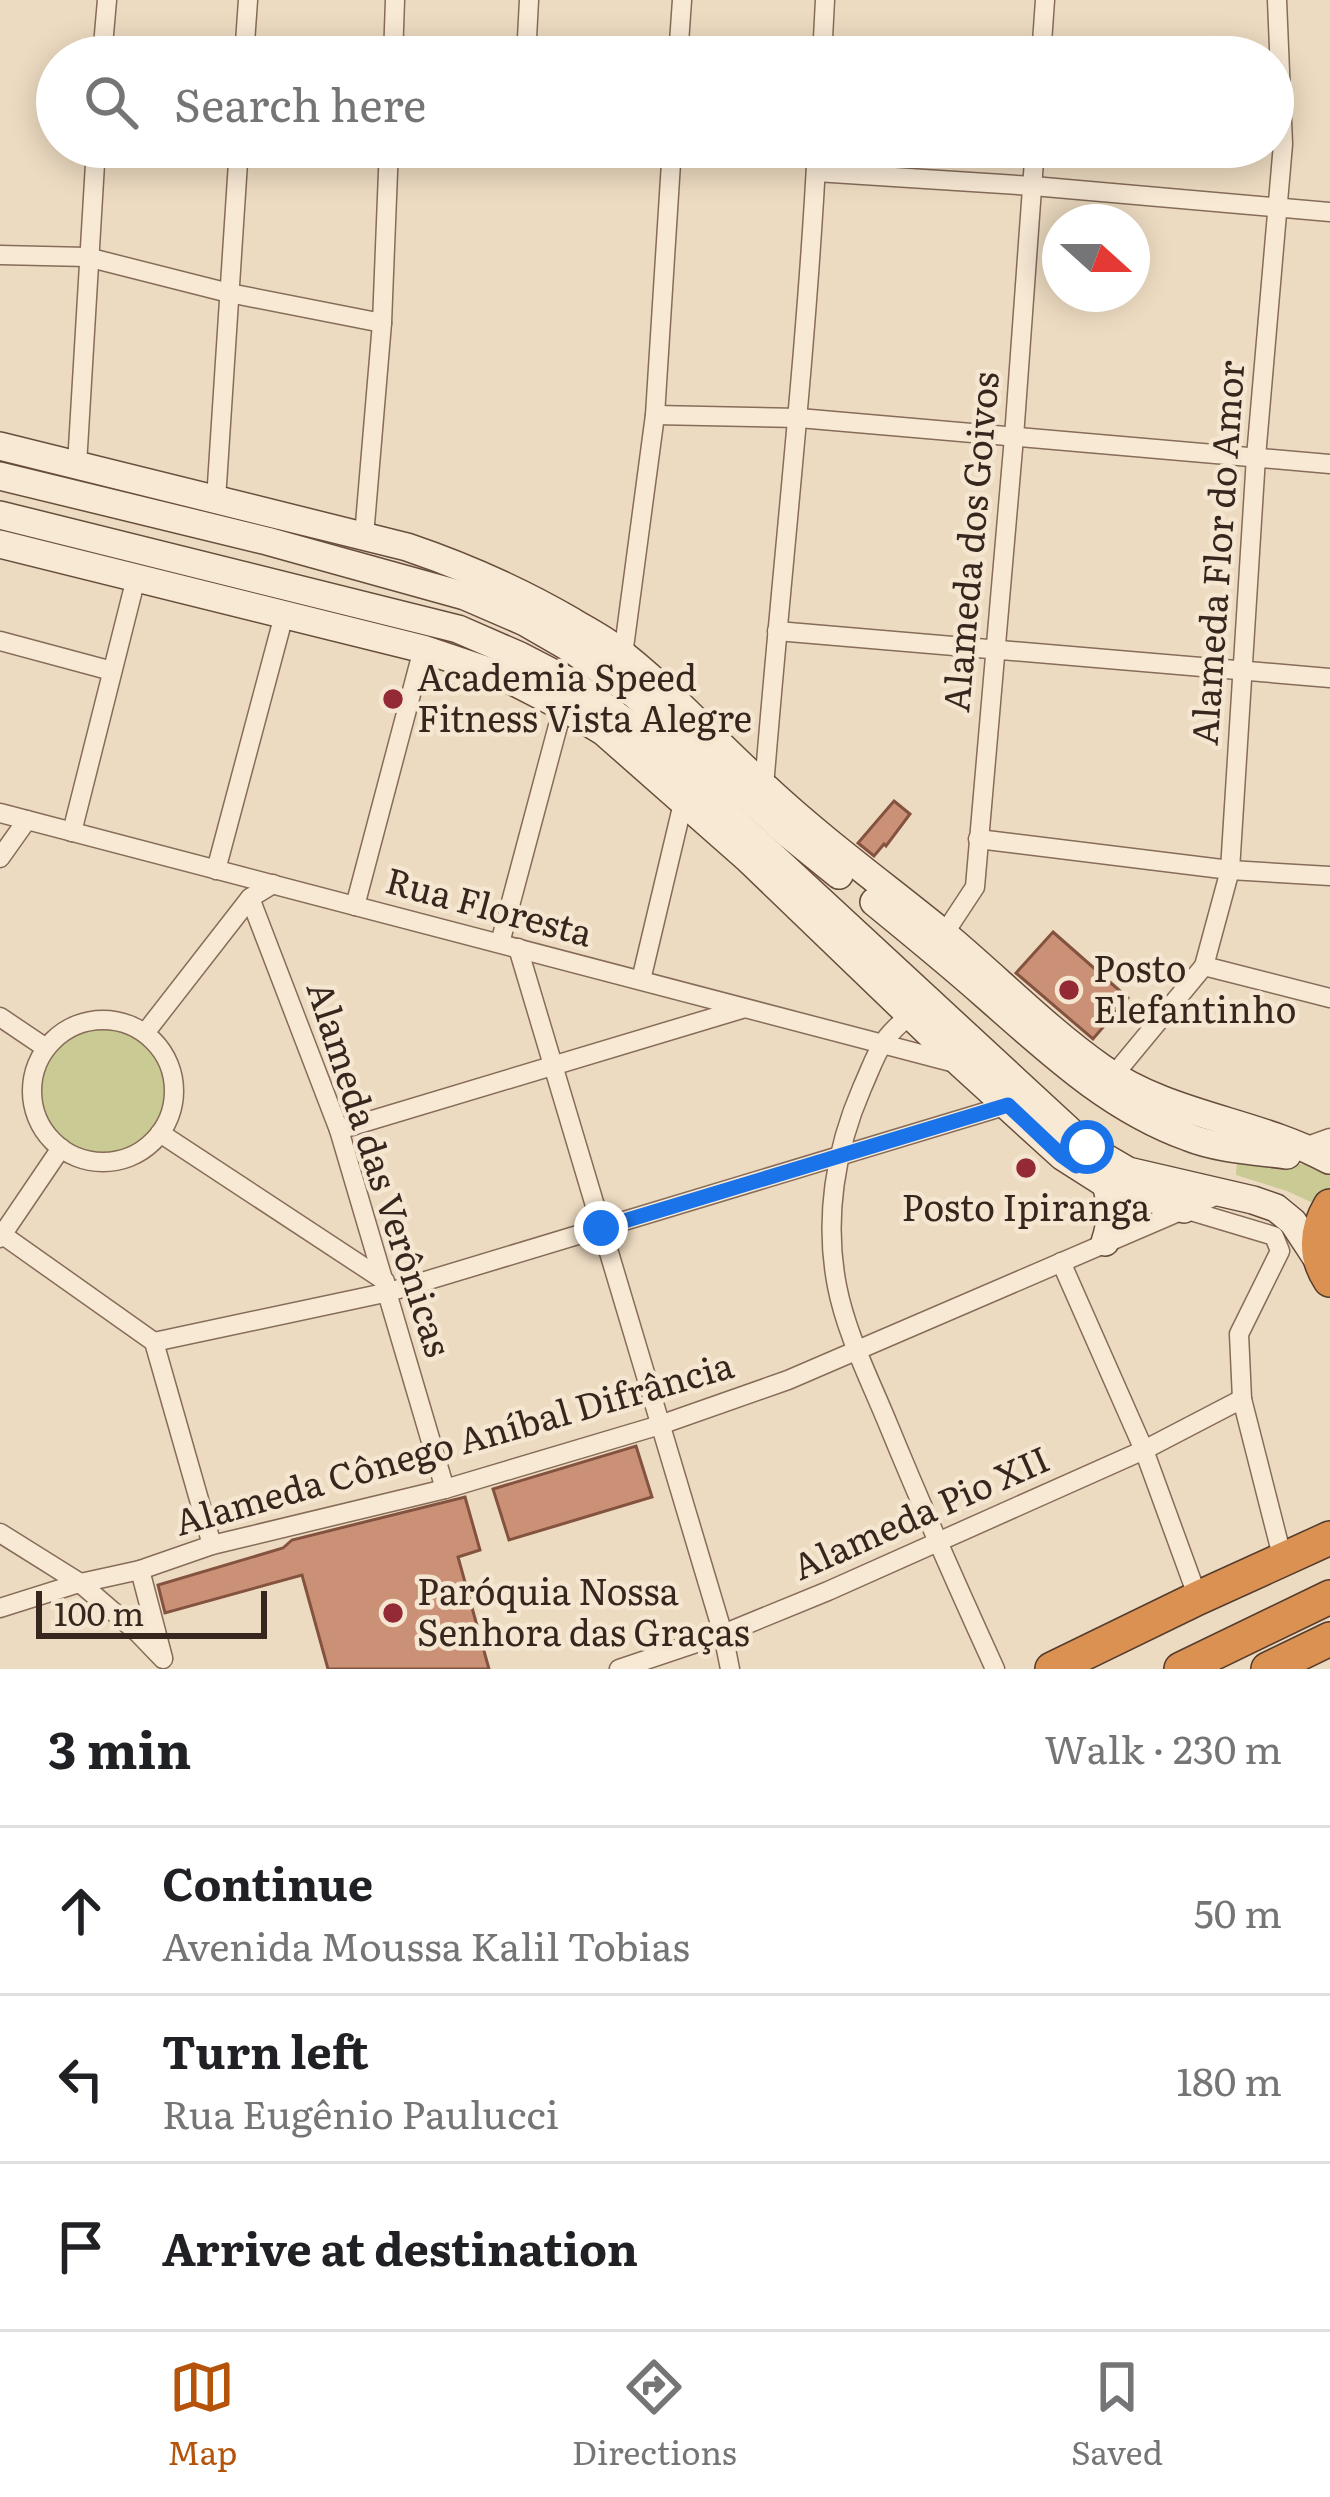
<!DOCTYPE html>
<meta charset="utf-8">
<style>
:root{--surface:#fff;--page:#f2f2f2;--text:#202124;--muted:#757577;--line:#e0e0e0;--accent:#b45309}
body{margin:0;font-family:Literata,serif;background:var(--page);color:var(--text)}
.compass{position:absolute;left:1042px;top:204px;width:108px;height:108px;border-radius:50%;background:var(--surface);box-shadow:0 6px 30px #0003;rotate:111deg}
.scale{position:absolute;left:36px;bottom:30px;width:231px;box-sizing:border-box;padding-left:12px;border:6px solid #36261d;border-top:0;font-size:33px;line-height:42px;white-space:nowrap;color:#36261d;-webkit-text-stroke:9px #f4e6d0;paint-order:stroke}
.stop{position:absolute;width:36px;height:36px;margin:-27px;border:9px solid #1a73e8;border-radius:50%;background:#fff}
.stop.end{background:#1a73e8;border-color:#fff;box-shadow:0 3px 12px #0008}
.list{margin:0;padding:0;list-style:none}
h2{display:flex;justify-content:space-between;align-items:center;height:156px;margin:0;padding:0 48px;font-size:51px}
h2 small{font-size:39px;font-weight:400;color:var(--muted)}
.list li{display:grid;grid-template-columns:78px 1fr auto;gap:36px;align-items:center;box-sizing:border-box;height:168px;padding:0 48px;border-top:3px solid var(--line)}
.list b{display:block;font-size:45px;white-space:nowrap}
.list p{margin:0;font-size:39px;white-space:nowrap;color:var(--muted)}
.list em{font-size:39px;font-style:normal;color:var(--muted)}
.icon{flex:none;width:66px;height:66px;fill:none;stroke:currentColor;stroke-width:2;stroke-linecap:round;stroke-linejoin:round}
.map{position:relative;flex:none;width:1330px;height:1669px;overflow:hidden}
.search{position:absolute;background:var(--surface);box-shadow:0 6px 30px #0003;left:36px;right:36px;top:36px;height:132px;display:flex;align-items:center;gap:30px;box-sizing:border-box;padding:0 42px;border-radius:66px;color:var(--muted);font-size:45px}
.sheet{height:660px;background:var(--surface)}
nav{display:flex;justify-content:space-around;align-items:center;box-sizing:border-box;height:168px;border-top:3px solid var(--line);background:var(--surface);font-size:33px;color:var(--muted)}
nav a{display:grid;justify-items:center;gap:6px}
nav .on{color:var(--accent)}
.map>svg:first-child{display:block}
.green{fill:#caca95}
.building{fill:#ca9177;stroke:#84533f;stroke-width:3}
.lines{fill:none;stroke-linecap:round;stroke-linejoin:round}
.street-casing{stroke:#866c59;stroke-width:21}
.secondary-casing{stroke:#674d3c;stroke-width:30}
.highway-casing{stroke:#533b2d;stroke-width:36}
.street{stroke:#f8e9d4;stroke-width:18}
.secondary{stroke:#f8e9d4;stroke-width:27}
.highway{stroke:#db9152;stroke-width:33}
.route{stroke:#1a73e8;stroke-width:15}
.poi-dot{fill:#942a36;stroke:#f4e6d0;stroke-width:4.5}
.labels{text-anchor:middle;stroke-width:9;stroke-linejoin:round;paint-order:stroke}
.street-label{font-size:36px;fill:#36261d;stroke:#f4e6d0}
.poi-label{font-size:36px;fill:#36261d;stroke:#f4e6d0;text-anchor:start}
</style>
<div class="map">
<svg width="1330" height="1669" viewBox="0 0 1330 1669">
<rect width="100%" height="100%" fill="#eddbc1"/>
<g class="green">
<circle cx="103" cy="1091" r="68"/>
<path d="M1237,1158C1268,1164 1300,1161 1330,1169V1211L1287,1191L1236,1175Z"/>
</g>
<g class="building">
<path d="M894,801L910,814L886,846L884,844L874,856L858,843Z"/>
<path d="M1053,932L1128,998L1093,1039L1016,973Z"/>
<path d="M636,1446L652,1497L509,1540L493,1489Z"/>
<path d="M465,1497L480,1550L458,1557L489,1669H328L302,1575L165,1613L158,1585L283,1548L292,1540Z"/>
</g>
<g class="lines">
<defs>
<g id="street">
<path d="M102,57L107,0"/>
<path d="M244,57L248,0"/>
<path d="M393,57L395,0"/>
<path d="M526,57L529,0"/>
<path d="M678,57L682,0"/>
<path d="M822,57L825,0"/>
<path d="M1041,57L1045,0"/>
<path d="M816,172L1033,186L1330,212"/>
<path d="M0,255L87,257L229,293L382,323"/>
<path d="M655,415L799,418L1330,464"/>
<path d="M77,465L96,147"/>
<path d="M216,500L239,147"/>
<path d="M364,536L382,323L389,147"/>
<path d="M777,631L1330,678"/>
<path d="M0,641L112,671"/>
<path d="M623,655L655,415L672,147"/>
<path d="M764,787C781,574 806,361 817,147"/>
<path d="M0,813L959,1064"/>
<path d="M72,832L136,578"/>
<path d="M978,839L1230,870L1330,876"/>
<path d="M0,858L27,820"/>
<path d="M216,870L284,615"/>
<path d="M273,884L250,898L339,1130L445,1489"/>
<path d="M355,906L423,649"/>
<path d="M944,934L975,887L1014,437L1035,147"/>
<path d="M500,943L563,707"/>
<path d="M518,948L723,1634L730,1669"/>
<path d="M1204,966L1330,998"/>
<path d="M641,980L683,803"/>
<path d="M912,1014C879,1039 878,1052 862,1088C835,1150 824,1219 837,1286C846,1333 870,1380 888,1424C922,1507 958,1588 995,1669"/>
<path d="M0,1017L46,1048"/>
<circle cx="103" cy="1091" r="71"/>
<path d="M145,1033L250,898"/>
<path d="M1113,1076L1204,966L1230,870L1256,457L1283,144L1277,0"/>
<path d="M339,1130L742,1009"/>
<path d="M160,1133L385,1281"/>
<path d="M1305,1147L1330,1138"/>
<path d="M1184,1209L1274,1236L1280,1251L1239,1334L1242,1399L1283,1560"/>
<path d="M0,1233L154,1342L212,1545"/>
<path d="M0,1238L61,1148"/>
<path d="M1061,1262L1144,1450L1198,1598"/>
<path d="M154,1342L389,1292L1008,1105"/>
<path d="M0,1533L80,1583L138,1633L163,1659"/>
<path d="M140,1570L163,1658"/>
<path d="M0,1608L76,1584L140,1570L212,1545L445,1489L660,1425L788,1380L1220,1194"/>
<path d="M619,1669L723,1634L828,1591L1144,1450L1242,1399"/>
</g>
<g id="secondary">
<path d="M0,446L407,547C466,567 520,591 573,622C586,630 600,637 612,646C668,688 714,742 766,788C824,842 888,888 949,938C1000,981 1048,1030 1102,1068C1169,1116 1258,1121 1329,1160"/>
<path d="M0,476L267,541L465,596L525,622L570,648L634,694L787,833L839,875"/>
<path d="M0,515L458,629L520,656L574,684L635,729L1087,1147L1128,1171L1253,1200L1276,1208L1293,1222L1320,1263"/>
<path d="M0,544L423,649L503,676L563,707L604,732L747,858L962,1065L1062,1156L1106,1184L1184,1209"/>
<path d="M874,902C912,933 950,964 986,996C1049,1051 1108,1108 1188,1137C1218,1149 1255,1151 1287,1155"/>
<path d="M1105,1242C1112,1221 1112,1206 1106,1184"/>
</g>
<g id="highway">
<path d="M1330,1206C1315,1231 1314,1256 1330,1280"/>
<path d="M1052,1669L1198,1598L1330,1538"/>
<path d="M1181,1669L1330,1597"/>
<path d="M1268,1669L1330,1639"/>
</g>
</defs>
<use href="#street" class="street-casing"/>
<use href="#secondary" class="secondary-casing"/>
<use href="#highway" class="highway-casing"/>
<use href="#street" class="street"/>
<use href="#secondary" class="secondary"/>
<use href="#highway" class="highway"/>
</g>
<g class="lines">
<path class="route" d="M601,1228L1008,1105L1062,1156L1076,1166L1087,1147"/>
</g>
<g class="poi-dot">
<circle cx="393" cy="699" r="12"/>
<circle cx="1069" cy="990" r="12"/>
<circle cx="1026" cy="1168" r="12"/>
<circle cx="393" cy="1613" r="12"/>
</g>
<g class="labels">
<g class="street-label">
<text transform="translate(971 542) rotate(-85)" y="13">Alameda dos Goivos</text>
<text transform="translate(1218 553) rotate(-86)" y="13">Alameda Flor do Amor</text>
<text transform="translate(489 907) rotate(15)" y="13">Rua Floresta</text>
<text transform="translate(379 1169) rotate(72)" y="13">Alameda das Verônicas</text>
<text transform="translate(454 1444) rotate(-16)" y="13">Alameda Cônego Aníbal Difrância</text>
<text transform="translate(921 1513) rotate(-24)" y="13">Alameda Pio XII</text>
</g>
<g class="poi-label">
<text x="417" y="691">Academia Speed<tspan x="417" dy="41">Fitness Vista Alegre</tspan></text>
<text x="1093" y="982">Posto<tspan x="1093" dy="41">Elefantinho</tspan></text>
<text x="1026" y="1221" text-anchor="middle">Posto Ipiranga</text>
<text x="417" y="1605">Paróquia Nossa<tspan x="417" dy="41">Senhora das Graças</tspan></text>
</g>
</g>
</svg>
<svg class="compass" viewBox="-18 -18 36 36"><path d="M0-13l5 13h-10z" fill="#e53935"/><path d="M0 13l5-13h-10z" fill="#757577"/></svg>
<div class="scale">100 m</div>
<div class="stop" style="left:1087px;top:1147px"></div>
<div class="stop end" style="left:601px;top:1228px"></div>
<div class="search"><svg class="icon" aria-label="search" viewBox="0 0 24 24"><circle cx="10" cy="10" r="6"/><path d="M15 15l6 6"/></svg>Search here</div>
</div>
<section class="sheet">
<h2>3 min<small>Walk · 230 m</small></h2>
<ul class="list">
<li><svg class="icon" aria-label="ahead" viewBox="0 0 24 24"><path d="M12 20V5M6 11l6-6 6 6"/></svg><div><b>Continue</b><p>Avenida Moussa Kalil Tobias</p></div><em>50 m</em></li>
<li><svg class="icon" aria-label="left" viewBox="0 0 24 24"><path d="M17 20v-9H6M10 6l-5 5 5 5"/></svg><div><b>Turn left</b><p>Rua Eugênio Paulucci</p></div><em>180 m</em></li>
<li><svg class="icon" aria-label="arrive" viewBox="0 0 24 24"><path d="M6 21V4h12l-3 4 3 4H6"/></svg><div><b>Arrive at destination</b></div></li>
</ul>
</section>
<nav>
<a class="on"><svg class="icon" aria-label="map" viewBox="0 0 24 24"><path d="M3 6l6-2 6 2 6-2v14l-6 2-6-2-6 2zM9 4v14M15 6v14"/></svg>Map</a>
<a><svg class="icon" aria-label="directions" viewBox="0 0 24 24"><path d="M12 3l9 9-9 9-9-9zM9 14v-3h6M13 9l2 2-2 2"/></svg>Directions</a>
<a><svg class="icon" aria-label="saved" viewBox="0 0 24 24"><path d="M7 4h10v16l-5-4-5 4z"/></svg>Saved</a>
</nav>
